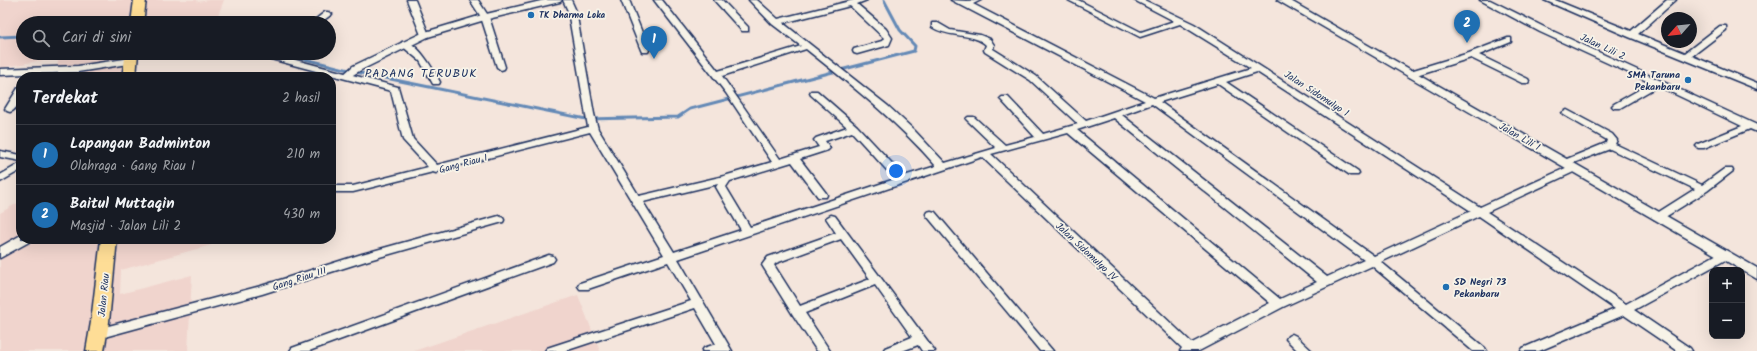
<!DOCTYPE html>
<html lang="id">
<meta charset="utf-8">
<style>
:root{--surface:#171b24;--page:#242831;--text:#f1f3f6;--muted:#9ea1a6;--line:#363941;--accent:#1f6fb2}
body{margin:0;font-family:Kalam,sans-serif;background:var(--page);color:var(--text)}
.controls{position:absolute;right:12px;bottom:12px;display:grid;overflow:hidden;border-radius:8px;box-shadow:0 4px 16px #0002}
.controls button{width:36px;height:36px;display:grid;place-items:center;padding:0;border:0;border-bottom:1px solid var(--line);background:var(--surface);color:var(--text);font:20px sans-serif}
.compass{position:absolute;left:1661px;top:12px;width:36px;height:36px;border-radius:50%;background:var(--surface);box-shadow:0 4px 16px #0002;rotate:243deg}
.you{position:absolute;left:896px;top:171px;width:14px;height:14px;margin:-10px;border:3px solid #fff;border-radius:50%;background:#1a73e8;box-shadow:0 0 0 6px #1a73e833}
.badge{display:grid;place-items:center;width:26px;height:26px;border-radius:50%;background:var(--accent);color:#fff;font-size:13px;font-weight:700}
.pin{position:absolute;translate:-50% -33px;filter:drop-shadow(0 1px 2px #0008)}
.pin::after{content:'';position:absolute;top:21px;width:14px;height:12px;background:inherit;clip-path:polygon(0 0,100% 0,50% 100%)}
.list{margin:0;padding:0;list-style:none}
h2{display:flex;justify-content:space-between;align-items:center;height:52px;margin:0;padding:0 16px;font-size:17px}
h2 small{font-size:13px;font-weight:400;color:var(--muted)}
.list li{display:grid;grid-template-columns:26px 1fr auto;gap:12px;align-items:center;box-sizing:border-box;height:60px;padding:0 16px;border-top:1px solid var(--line)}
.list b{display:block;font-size:15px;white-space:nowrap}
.list p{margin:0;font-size:13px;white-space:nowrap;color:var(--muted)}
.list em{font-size:13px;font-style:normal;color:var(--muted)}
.icon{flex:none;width:22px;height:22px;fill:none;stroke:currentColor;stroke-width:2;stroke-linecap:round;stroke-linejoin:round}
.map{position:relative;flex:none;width:1757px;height:351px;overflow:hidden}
.search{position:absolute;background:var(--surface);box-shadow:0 4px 16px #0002;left:16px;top:16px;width:320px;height:44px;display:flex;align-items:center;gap:10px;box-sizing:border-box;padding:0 14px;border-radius:22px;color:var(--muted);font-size:15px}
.panel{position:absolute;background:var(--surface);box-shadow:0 4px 16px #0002;left:16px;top:72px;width:320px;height:172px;border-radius:16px}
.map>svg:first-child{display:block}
.built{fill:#f0d4cd}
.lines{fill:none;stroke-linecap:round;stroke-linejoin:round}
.stream{stroke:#6489b6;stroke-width:3}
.minor-casing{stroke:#1b2f5e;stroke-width:3}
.tertiary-casing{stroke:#1b2f5e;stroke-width:3}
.primary-casing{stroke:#1b2f5e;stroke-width:3}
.minor{fill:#f7f3e8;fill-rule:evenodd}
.tertiary{fill:#f7f3e8;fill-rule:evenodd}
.primary{fill:#fedd96;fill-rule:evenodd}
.poi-dot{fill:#1f6fb2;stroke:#f7f3e8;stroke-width:1.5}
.labels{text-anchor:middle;stroke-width:3.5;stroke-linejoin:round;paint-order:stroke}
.far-poi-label{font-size:9px;font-weight:bold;fill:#1b2f5e;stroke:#f7f3e8;text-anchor:start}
.street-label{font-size:10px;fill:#1b2f5e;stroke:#f7f3e8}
.poi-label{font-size:10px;font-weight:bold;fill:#1b2f5e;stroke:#f7f3e8;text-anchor:end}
.quarter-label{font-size:12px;letter-spacing:1px;fill:#1b2f5e;stroke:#f7f3e8}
</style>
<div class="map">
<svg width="1757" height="351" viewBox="0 0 1757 351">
<rect width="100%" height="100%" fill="#f4e5dc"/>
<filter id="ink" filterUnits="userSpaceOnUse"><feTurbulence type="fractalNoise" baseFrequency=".025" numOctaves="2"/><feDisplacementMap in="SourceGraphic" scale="8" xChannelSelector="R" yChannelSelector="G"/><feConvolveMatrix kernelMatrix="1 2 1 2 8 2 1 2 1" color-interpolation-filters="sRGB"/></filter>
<g filter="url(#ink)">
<g class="built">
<path d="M0,0H197L198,2L209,0H224L215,23H23V53H143L139,54L136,77H55L59,57L0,68Z"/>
<path d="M21,201V239H211V245L121,270L120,294L192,275L188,351H0V213Z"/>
<path d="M578,295L600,351H414Z"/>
</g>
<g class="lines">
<g class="stream">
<path d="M131,23L146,20L158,23"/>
<path d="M0,37L23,36"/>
<path d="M281,53L361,73L586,119L678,117L690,109L914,51L915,46L900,30L884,0"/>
</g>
<defs>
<g id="minor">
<path d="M407,0H415L429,35L428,37H422L421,35Z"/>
<path d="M470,0H478L489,17L505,67L504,69L501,70L497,67L481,17Z"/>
<path d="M563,0H571L576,11L594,114L598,129L639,196L724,176L772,162L726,93L654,0H662L718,71L801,46L772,24L749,0H757L778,19L854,0H867L857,4L886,29L892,38L889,45L857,54L854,53L853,51L854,49L882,41L884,38L850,6L783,23L888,106L914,130L945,163L996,148L968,121L966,119L968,117H974L1005,145L1035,137L1002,101L1000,99L1002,97H1008L1043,134L1078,124L1030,80L985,52L984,50L986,45C975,33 948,38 932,27V23H938L950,30L980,35L990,39L994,45L993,49L1036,76L1086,121L1145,101L951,0L967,1L981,0L973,4L1154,98L1251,68L1180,24L1140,37L1068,0H1078L1141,32L1174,21L1134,0H1144L1194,24L1480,207L1570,166H1578L1579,168L1578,170L1487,212L1626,304L1721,252H1729L1731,255L1729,258L1634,310L1690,348L1692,351H1677L1624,315L1539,351H1521L1523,348L1615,309L1479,216L1381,262L1485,348L1487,351H1473L1372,266L1283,307L1199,351H1180L1182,348L982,157L678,259L732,351H702L704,348L716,344L695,308L565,351H545L547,348L691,301L668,262L588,289H580L578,286L580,283L664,255L590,132L441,170L436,173L433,172L353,192H331V186H353L428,167L403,140L391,91L256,55L255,53H269L398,87L413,139L437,165L588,127L568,11ZM806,49C852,86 897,121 936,166L904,176L857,126L817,91H811L810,93L811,95L847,127L816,138L814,140L819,147L780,159L722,76ZM1257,72L1471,211L1374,256L1160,102L1218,84L1350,175H1358L1359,173L1358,171L1226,82ZM1152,104L1364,260L1327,277L1122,115ZM1114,118L1317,282L1280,299L1077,130ZM852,132L895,179L750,227L726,187L730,181L792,162L818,197H826L827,195L826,193L800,159L828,150L830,148L825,141ZM1068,133L1270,303L1192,343L991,154ZM718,184L716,187L741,230L674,252L643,202Z"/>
<path d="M621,0H629L649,50L648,52H642L641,50Z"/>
<path d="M714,0H722L748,27V31H742Z"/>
<path d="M1480,0H1490L1546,28L1757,125V132L1750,129L1704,148H1698L1696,146L1698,144L1742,126L1658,86L1620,108H1614L1612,106L1614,104L1651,83L1540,32Z"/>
<path d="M1544,0H1555L1631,31L1667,0H1676L1638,34L1685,53L1720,26H1726V30L1692,56L1757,83V89L1629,37Z"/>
<path d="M325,12H328L332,14L320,23H311Z"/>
<path d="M1508,38H1511V42L1479,55L1528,79L1529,81L1528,83H1522L1471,58L1410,77L1406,74L1407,72L1469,53Z"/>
<path d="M402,42C417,39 434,71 440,82L439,84H433L420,61L402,46Z"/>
<path d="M131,58L135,61L134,63L78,72L0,75V69L78,66Z"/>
<path d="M21,87C21,96 19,109 10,112L7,111L5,109L18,88Z"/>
<path d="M1567,110L1612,134L1617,140L1615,144L1702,185L1724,169H1732L1733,171L1707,191L1662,219H1654L1653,217L1654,215L1695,189L1610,149L1568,165H1562L1560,163L1562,161L1606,143L1607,140L1564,115L1562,113Z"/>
<path d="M0,151L21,155V161L0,157Z"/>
<path d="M21,163V170L0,182V175Z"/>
<path d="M931,211L935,212L1053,351H1040L927,216L926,214L927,212Z"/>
<path d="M831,215L835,216L935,351H922L918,345L902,351H883L885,348L912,337L875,285L805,313L830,351H817L793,315L762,265L768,257L836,233L826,218ZM841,239L870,279L800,306L774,265L776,263Z"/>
<path d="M499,216L503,218L504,220L503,222L369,260L262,294L97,339L93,337L91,334L93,331L97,329L261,286L362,254Z"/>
<path d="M549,255L553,256L555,259L553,262L309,351H290L292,348Z"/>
<path d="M1292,334L1296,336L1312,351H1298L1286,339L1288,336Z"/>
</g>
<g id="tertiary">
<path d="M545,0H562L560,2L488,19L428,37L361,70L348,78L343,75L353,66L422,33L482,15Z"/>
<path d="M1277,0H1289L1757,268V279Z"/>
<path d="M21,235V239H30L29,242L0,258V247Z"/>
</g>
<g id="primary">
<path d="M134,0H146L143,23H131Z"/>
<path d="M126,53H138L136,77H122Z"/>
<path d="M101,239H117L109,322L104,351H86L91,322Z"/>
</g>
</defs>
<use href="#minor" class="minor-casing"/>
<use href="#tertiary" class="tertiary-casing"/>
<use href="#primary" class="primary-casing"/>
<use href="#minor" class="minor"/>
<use href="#tertiary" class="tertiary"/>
<use href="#primary" class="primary"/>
</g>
</g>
<g class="poi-dot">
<circle cx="531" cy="15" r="4"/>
<circle cx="1688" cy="80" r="4"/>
<circle cx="1446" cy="287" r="4"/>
</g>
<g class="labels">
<g class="far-poi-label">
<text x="539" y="18">TK Dharma Loka</text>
</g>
<g class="street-label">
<text transform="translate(1603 46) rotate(25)" y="4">Jalan Lili 2</text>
<text transform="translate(1317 93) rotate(33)" y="4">Jalan Sidomulyo 1</text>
<text transform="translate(1520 136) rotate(30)" y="4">Jalan Lili 1</text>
<text transform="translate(463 163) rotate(-15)" y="4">Gang Riau I</text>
<text transform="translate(1087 251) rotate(43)" y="4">Jalan Sidomulyo IV</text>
<text transform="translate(299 278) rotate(-18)" y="4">Gang Riau III</text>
<text transform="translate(103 295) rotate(-84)" y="4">Jalan Riau</text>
</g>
<g class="poi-label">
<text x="1680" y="78">SMA Taruna<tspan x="1680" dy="12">Pekanbaru</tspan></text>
<text x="1454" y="285" text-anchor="start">SD Negri 73<tspan x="1454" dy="12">Pekanbaru</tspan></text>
</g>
<g class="quarter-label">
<text x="421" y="77">PADANG TERUBUK</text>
</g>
</g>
</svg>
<div class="controls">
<button>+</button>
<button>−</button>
</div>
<svg class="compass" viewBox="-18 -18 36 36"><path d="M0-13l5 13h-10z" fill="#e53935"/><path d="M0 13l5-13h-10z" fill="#9ea1a6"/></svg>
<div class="you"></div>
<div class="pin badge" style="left:654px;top:59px">1</div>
<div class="pin badge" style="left:1467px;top:43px">2</div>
<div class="search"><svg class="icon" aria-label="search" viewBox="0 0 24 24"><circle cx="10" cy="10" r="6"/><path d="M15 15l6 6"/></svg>Cari di sini</div>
<section class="panel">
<h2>Terdekat<small>2 hasil</small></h2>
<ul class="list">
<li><span class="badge">1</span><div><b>Lapangan Badminton</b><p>Olahraga · Gang Riau I</p></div><em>210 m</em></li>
<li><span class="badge">2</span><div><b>Baitul Muttaqin</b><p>Masjid · Jalan Lili 2</p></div><em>430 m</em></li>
</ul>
</section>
</div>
